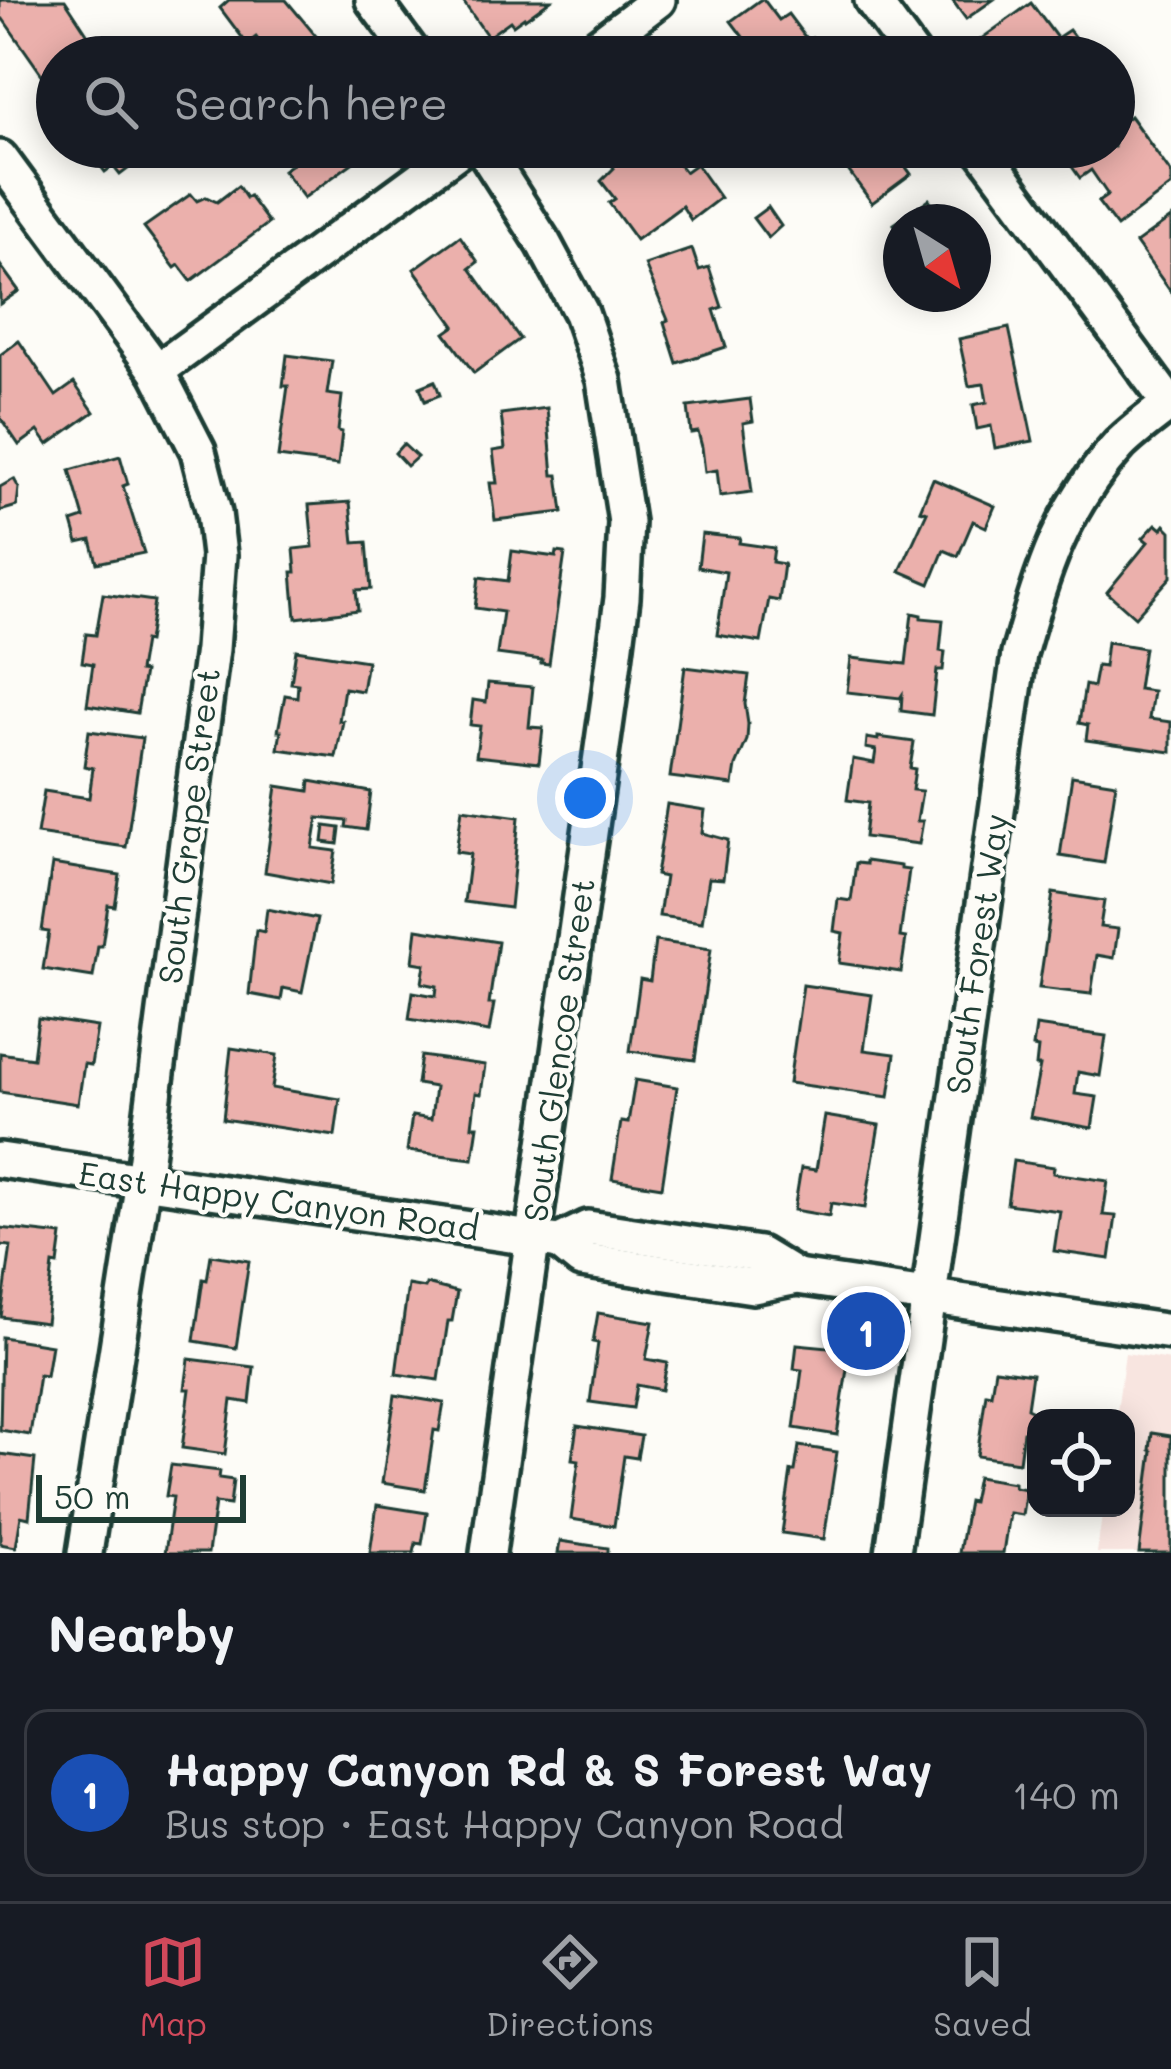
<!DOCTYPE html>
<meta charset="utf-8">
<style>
:root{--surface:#171b24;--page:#242831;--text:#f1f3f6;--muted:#9ea1a6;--line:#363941;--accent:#d1495b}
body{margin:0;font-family:Mali,sans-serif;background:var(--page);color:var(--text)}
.controls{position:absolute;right:36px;bottom:36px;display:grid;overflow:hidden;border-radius:24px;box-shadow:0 6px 30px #0003}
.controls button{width:108px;height:108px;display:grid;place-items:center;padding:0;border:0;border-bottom:3px solid var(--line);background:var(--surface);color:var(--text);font:60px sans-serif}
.compass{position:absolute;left:883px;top:204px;width:108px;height:108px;border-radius:50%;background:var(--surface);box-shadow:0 6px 30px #0003;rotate:143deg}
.scale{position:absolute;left:36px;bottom:30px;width:210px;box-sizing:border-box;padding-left:12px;border:6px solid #1f3d34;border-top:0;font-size:33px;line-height:42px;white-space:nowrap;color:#1f3d34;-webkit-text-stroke:9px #fdfcf7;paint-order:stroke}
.you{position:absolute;left:585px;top:798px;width:42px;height:42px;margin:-30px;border:9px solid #fff;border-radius:50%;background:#1a73e8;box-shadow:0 0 0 18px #1a73e833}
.badge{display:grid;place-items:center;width:78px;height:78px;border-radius:50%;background:var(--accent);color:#fff;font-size:39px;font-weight:700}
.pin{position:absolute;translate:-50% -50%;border:6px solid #fff;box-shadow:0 3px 12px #0006}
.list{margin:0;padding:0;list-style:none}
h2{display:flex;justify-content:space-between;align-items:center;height:156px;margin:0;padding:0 48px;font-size:51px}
h2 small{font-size:39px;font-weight:400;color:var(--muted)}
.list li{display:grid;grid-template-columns:78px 1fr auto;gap:36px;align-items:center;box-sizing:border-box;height:168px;margin:0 24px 24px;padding:0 24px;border:3px solid var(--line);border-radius:24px}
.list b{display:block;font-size:45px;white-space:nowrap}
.list p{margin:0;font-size:39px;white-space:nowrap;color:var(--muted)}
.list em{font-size:39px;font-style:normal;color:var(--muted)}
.icon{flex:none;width:66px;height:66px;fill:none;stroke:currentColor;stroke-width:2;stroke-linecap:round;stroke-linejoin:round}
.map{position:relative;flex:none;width:1171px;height:1553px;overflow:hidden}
.search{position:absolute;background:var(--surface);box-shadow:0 6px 30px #0003;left:36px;right:36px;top:36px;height:132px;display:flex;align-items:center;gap:30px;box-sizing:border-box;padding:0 42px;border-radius:66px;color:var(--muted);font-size:45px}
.sheet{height:348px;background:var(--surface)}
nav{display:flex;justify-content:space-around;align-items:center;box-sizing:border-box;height:168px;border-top:3px solid var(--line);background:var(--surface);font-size:33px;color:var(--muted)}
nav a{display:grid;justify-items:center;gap:6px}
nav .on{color:var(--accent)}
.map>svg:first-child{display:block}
.built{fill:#f8e5e0}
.building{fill:#ebb0ac;stroke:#1f3d34;stroke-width:3}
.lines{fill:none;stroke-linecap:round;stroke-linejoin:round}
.minor-casing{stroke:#1f3d34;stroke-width:42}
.minor{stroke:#fdfcf7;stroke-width:33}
.labels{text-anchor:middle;stroke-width:9;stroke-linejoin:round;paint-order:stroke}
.street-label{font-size:33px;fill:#1f3d34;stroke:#fdfcf7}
</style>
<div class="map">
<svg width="1171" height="1553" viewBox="0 0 1171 1553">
<rect width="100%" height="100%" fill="#fdfcf7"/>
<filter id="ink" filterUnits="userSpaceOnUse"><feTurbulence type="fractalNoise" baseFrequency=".00833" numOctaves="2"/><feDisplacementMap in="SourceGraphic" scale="24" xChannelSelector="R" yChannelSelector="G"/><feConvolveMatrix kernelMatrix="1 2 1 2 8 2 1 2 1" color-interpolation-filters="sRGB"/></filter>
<g filter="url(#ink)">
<path class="built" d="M1125,1353L1171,1360V1553H1097L1103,1508H1126V1418H1116Z"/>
<g class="building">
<path d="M0,0H65L92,41L69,57H57V65L43,76L3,19L0,21Z"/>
<path d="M229,0H286L316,36L288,57H271L256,37L247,44L220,8Z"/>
<path d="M462,0H551L525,19L524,17L513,25L510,21L488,37Z"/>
<path d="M760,0H764L779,20L788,14L808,41L812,38L826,57H738L736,55L750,46L731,21Z"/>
<path d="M952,0H993L966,19Z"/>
<path d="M1031,3L1057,38L1069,30L1086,52L1088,50L1093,57H994L981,39Z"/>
<path d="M1130,116L1171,173V186L1117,227L1098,202L1108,195L1091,170L1080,178L1058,147H1114V124L1116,127Z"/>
<path d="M86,147H157L120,175L113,166L105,172Z"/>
<path d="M317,147H355L362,156L304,198L283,170Z"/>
<path d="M616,147H651L657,155L666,147L685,172L696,164L720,198L691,220L682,206L636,240L609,203L615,199L601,181L614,168L605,155Z"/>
<path d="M831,147H885L891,155L895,152L911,174L872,203Z"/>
<path d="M238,186L246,198L249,196L269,223L191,281L179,265L175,268L144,227L191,194L197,201L206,197L217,202Z"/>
<path d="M929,199L945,222H901V234L894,224Z"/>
<path d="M768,207L781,226L768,238L753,218Z"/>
<path d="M1171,218V292L1136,243Z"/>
<path d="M460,236L478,262L470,268L520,339L474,373L445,333L455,326L414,269Z"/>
<path d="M692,249L699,270L709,267L722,307L714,310L726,347L677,363L664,322L668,320L645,265Z"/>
<path d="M0,265L19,291L0,304Z"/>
<path d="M1009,328L1033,441L995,448L991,426L977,429L973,405L987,402L984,384L969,386L959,339Z"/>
<path d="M19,341L56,396L74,383L94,412L48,445L38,431L19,445L0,417V355Z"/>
<path d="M287,355L332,361L327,394L342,396L338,431L342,432L338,465L278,457L288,386H283Z"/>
<path d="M435,381L440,395L425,401L420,387Z"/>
<path d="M750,399L753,421L743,423L752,492L720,496L717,470L705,472L702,447L698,432L691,433L688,407Z"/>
<path d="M547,408L553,475H558L563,512L495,520L490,483H497L493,451L505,449L501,414Z"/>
<path d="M403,444L417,457L407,466L395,453Z"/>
<path d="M120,456L128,484L123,486L144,553L97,563L91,540L78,543L72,522L84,518L70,470Z"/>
<path d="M14,479L19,488L17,506L0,511V487Z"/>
<path d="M933,479L995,506L986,527L973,521L958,556L944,550L930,584L900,571L927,512L920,510Z"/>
<path d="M350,502L354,543L367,542L371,589L356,590L358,610L296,618L292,572H296L294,549L313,547L309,505Z"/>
<path d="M1156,524L1162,529L1165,525L1171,531V577L1135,617L1107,592L1148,542L1143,538Z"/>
<path d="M702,534L740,538L739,543L774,548L772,562L784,564L779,601L769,599L761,642L717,635L726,572L698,567Z"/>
<path d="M512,551L556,557L557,552L565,553L549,664L541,663L542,660L497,654L503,612L475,608L479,577L508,581Z"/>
<path d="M103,594L154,601L148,642L144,641L139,671L144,672L137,713L87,705L93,664L82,662L86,634L96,635Z"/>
<path d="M912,613L921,615V618L943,620L940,651L945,652L943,670H937L932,715L901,711L902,695L900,698L847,692L851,658L906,664Z"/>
<path d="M1107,642L1144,648L1138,689L1153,691L1149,719L1171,722V752L1086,740L1088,725L1079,723L1085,685L1093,687L1097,666L1104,667Z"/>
<path d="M296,650L367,661L362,691L344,688L339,721H343L336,757L278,749L281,731H278L285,695L297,697L298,684L291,683Z"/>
<path d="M685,667L749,675L745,704L748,724L747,740L736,766L733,785L670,777Z"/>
<path d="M488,683L533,687L529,727L543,728L539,763L476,756L480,726L470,725L473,700L486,702Z"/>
<path d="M89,731L142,738L126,847L37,834L44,791L89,798L93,768L84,766Z"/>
<path d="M878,737L914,742L910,768L915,769L912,790L922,791L917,821H923L919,844L864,837L868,803L847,800L853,759L874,763L876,750L866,748L867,738L878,740Z"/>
<path d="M1072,776L1116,783L1104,863L1060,856Z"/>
<path d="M310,781L371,792L366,830L346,827L347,821L318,818L313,848L336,851L331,884L265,872L277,786L309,791Z"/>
<path d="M667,804L705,810L702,833L728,840L723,879L709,878L702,922L659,916L665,877L656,875Z"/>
<path d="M462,809L519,817L510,908L464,902L470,854L456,852Z"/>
<path d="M325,826L340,828L338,844L323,842Z"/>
<path d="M866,861L901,866V869L909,870L900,937L906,938L901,972L839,963L843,933L834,931L838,899L851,901L856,863L866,864Z"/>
<path d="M52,864L120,875L115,906L108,905L102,946H98L93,977L43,969L49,932L42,931Z"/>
<path d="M1053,893L1104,901L1100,927L1118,929L1114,958L1097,955L1091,994L1039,988Z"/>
<path d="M267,909L317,919L302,992L283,988L281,1000L249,994L256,930L264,932Z"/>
<path d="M417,929L498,942L489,1004H494L489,1032L409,1019L413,992L436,996L437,986L422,983L425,964L413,962Z"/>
<path d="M655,941L711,949L695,1060L630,1051L640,979L650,981Z"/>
<path d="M803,985L872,995L864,1050L895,1054L889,1097L789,1083Z"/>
<path d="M38,1018L97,1027L91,1065L84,1064L78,1104L0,1092V1053L33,1058Z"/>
<path d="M1036,1026L1106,1036L1100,1076L1078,1072L1075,1094L1097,1097L1092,1128L1030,1117L1040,1066H1036L1038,1048L1033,1047Z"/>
<path d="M231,1048L277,1055L272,1088L340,1099L335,1136L223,1119Z"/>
<path d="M421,1056L485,1065L481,1094L476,1093L472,1126H478L473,1159L407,1151L412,1116L431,1119L435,1087L417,1084Z"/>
<path d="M635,1080L677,1087L662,1187L612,1179L621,1122L628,1123Z"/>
<path d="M825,1116L879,1125L865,1208L831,1203L829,1216L794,1210L801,1168L816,1170Z"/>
<path d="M1013,1161L1054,1167L1053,1173L1108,1181L1103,1215L1116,1216L1110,1259L1054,1251L1060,1211L1007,1204Z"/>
<path d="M0,1228L62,1235L58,1265L53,1264L46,1323L1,1317L11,1246L0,1245Z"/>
<path d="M211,1255L249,1261L236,1348L194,1341L203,1279L207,1280Z"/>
<path d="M426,1284L457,1292L452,1321H448L439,1380L396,1374L408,1285L425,1288Z"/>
<path d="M598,1313L653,1322L646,1359L667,1363L662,1390L637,1385L633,1408L590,1402L598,1343L593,1342Z"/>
<path d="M2,1337L51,1345L46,1376L39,1375L30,1435L0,1430Z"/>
<path d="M797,1344L850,1349L837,1435L794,1428L802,1370L794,1369Z"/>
<path d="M189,1359L254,1367L250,1403L232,1400L225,1454L182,1448L190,1389H185Z"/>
<path d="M995,1369L1032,1374L1027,1408L1033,1411L1038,1418L1034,1429L1023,1432L1019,1462L977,1456L986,1393L991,1394Z"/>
<path d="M395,1395L444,1403L439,1431L434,1430L425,1490L382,1483Z"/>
<path d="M577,1426L641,1436L637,1458L624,1456L614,1526L571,1519L579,1460L572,1459Z"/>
<path d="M1152,1433L1171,1436V1553H1139L1152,1451L1150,1450Z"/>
<path d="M799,1446L837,1452L824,1539L782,1533L791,1471H795Z"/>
<path d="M0,1454L35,1459L29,1518L21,1516L16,1547L0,1544Z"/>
<path d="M171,1465L220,1471L219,1478L233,1480L230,1505L215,1503L208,1553H165L173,1497L166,1496Z"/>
<path d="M977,1477L1014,1483V1487L1026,1489L1022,1515L1009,1513L1003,1553H959L968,1501L972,1502Z"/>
<path d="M377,1505L427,1513L422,1544L416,1543L414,1553H370Z"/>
<path d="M560,1541L608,1548V1553H558Z"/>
</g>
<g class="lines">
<defs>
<g id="minor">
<path d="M373,0L415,57"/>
<path d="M872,0L914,57"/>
<path d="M583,57L658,0"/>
<path d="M482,147L544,244L581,313L604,380L626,522L622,598L609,699L488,1553"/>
<path d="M980,147L1169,403"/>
<path d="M0,158L157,371L198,451L214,513L219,555L212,649L143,1181L85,1553"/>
<path d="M157,371L463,147"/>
<path d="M0,1160L559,1242L581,1260L753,1286L797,1277L1171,1332"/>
<path d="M559,1242L588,1228L759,1254L797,1277"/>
<path d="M893,1553L1019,654C1043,571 1060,510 1120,444C1135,429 1154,416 1171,402"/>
</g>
</defs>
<use href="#minor" class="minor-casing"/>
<use href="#minor" class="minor"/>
</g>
</g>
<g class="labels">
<g class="street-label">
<text transform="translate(189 826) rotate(-83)" y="12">South Grape Street</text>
<text transform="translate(977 954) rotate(-82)" y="12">South Forest Way</text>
<text transform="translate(559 1050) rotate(-82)" y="12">South Glencoe Street</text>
<text transform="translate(279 1201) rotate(8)" y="12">East Happy Canyon Road</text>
</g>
</g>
</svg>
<div class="controls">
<button><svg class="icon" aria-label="locate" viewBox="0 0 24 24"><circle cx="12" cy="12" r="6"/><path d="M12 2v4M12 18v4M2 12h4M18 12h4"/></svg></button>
</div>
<svg class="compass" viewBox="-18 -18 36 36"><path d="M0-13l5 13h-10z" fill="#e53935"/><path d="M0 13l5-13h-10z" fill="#9ea1a6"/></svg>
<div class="scale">50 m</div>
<div class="you"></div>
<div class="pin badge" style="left:866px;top:1331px;background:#1a4fb4">1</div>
<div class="search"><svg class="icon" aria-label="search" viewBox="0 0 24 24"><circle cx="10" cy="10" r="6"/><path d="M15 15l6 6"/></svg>Search here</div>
</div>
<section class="sheet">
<h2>Nearby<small></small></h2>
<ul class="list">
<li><span class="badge" style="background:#1a4fb4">1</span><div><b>Happy Canyon Rd &amp; S Forest Way</b><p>Bus stop · East Happy Canyon Road</p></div><em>140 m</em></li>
</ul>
</section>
<nav>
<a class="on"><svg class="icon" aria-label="map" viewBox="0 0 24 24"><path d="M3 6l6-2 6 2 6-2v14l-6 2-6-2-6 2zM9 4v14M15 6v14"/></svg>Map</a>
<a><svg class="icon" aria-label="directions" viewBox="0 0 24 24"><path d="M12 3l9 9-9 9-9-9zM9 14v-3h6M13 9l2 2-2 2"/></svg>Directions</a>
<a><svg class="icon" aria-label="saved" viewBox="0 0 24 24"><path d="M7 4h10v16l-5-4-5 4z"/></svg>Saved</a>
</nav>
